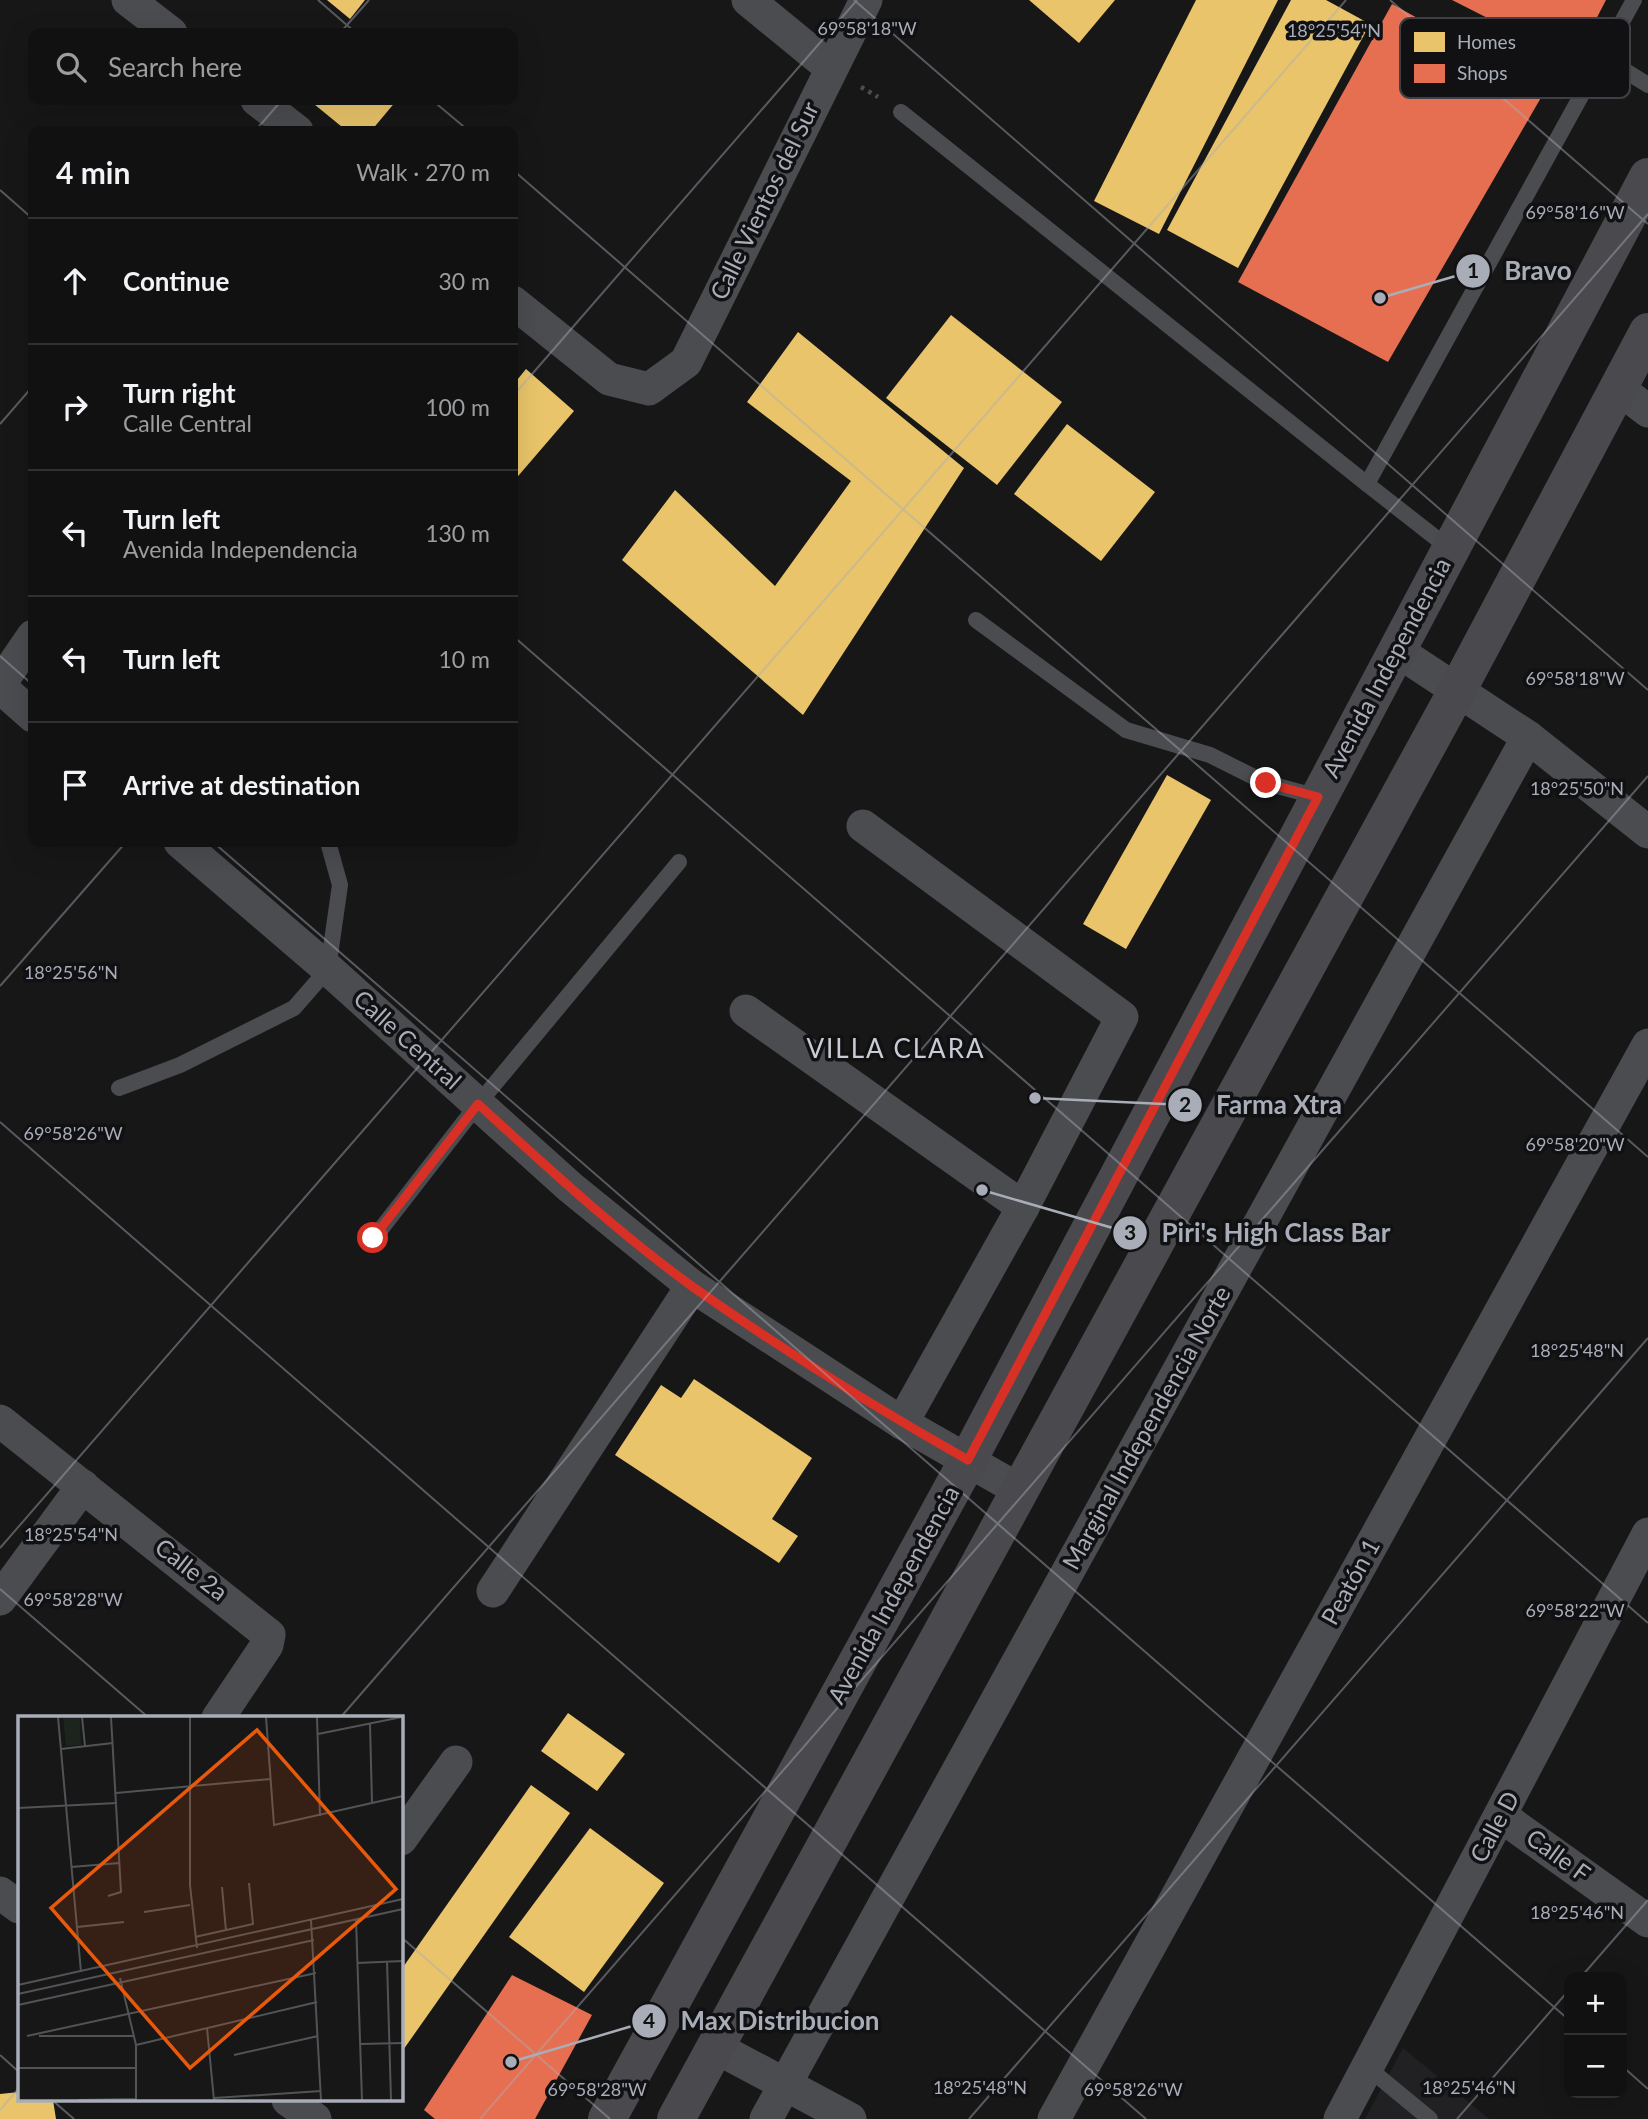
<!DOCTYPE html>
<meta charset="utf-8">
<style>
:root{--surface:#111;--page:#1e1f1f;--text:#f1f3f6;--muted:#9c9d9f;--line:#303131}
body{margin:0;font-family:Lato,sans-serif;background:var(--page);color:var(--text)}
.controls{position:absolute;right:21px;bottom:21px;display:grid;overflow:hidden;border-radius:14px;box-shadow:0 7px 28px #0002}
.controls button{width:63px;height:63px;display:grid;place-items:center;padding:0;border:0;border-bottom:2px solid var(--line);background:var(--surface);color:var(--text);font:35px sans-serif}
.stop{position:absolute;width:21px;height:21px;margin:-16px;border:5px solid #d93025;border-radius:50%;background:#fff}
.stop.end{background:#d93025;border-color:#fff;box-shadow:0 2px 7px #0008}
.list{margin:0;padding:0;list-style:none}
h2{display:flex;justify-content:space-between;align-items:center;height:91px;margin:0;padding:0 28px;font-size:30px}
h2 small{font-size:23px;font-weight:400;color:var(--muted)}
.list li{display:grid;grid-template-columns:46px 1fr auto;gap:21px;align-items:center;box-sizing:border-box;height:126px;padding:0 28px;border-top:2px solid var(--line)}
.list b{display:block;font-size:26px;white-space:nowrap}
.list p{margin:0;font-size:23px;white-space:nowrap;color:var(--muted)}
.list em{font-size:23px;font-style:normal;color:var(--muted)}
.icon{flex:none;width:38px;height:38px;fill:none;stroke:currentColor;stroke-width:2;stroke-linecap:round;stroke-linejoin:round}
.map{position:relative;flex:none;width:1648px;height:2119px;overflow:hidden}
.search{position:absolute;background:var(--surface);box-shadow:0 7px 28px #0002;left:28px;top:28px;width:490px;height:77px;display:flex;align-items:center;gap:18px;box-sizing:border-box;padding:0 24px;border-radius:14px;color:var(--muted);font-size:26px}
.panel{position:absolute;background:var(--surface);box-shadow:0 7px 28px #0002;left:28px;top:126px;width:490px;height:721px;border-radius:14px}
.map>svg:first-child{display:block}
.built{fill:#212123}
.homes{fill:#e9c46a}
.shops{fill:#e76f51}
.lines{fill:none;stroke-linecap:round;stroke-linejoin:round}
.path{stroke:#4d4e52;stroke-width:4.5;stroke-dasharray:3.5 5;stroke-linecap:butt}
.service{stroke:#4b4c50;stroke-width:16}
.minor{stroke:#4b4c50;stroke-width:33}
.secondary{stroke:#4a4a4e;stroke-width:38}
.route{stroke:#d93025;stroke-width:9}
.ticks{fill:none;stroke:#a8adb8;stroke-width:2;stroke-opacity:0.45}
.labels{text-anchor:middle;stroke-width:7;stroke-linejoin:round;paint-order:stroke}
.street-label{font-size:24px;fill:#a8adb8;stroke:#111113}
.neighbourhood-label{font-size:26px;letter-spacing:2px;fill:#c9ccd4;stroke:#111113}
.inset-road{fill:none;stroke:#515357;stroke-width:2}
.view{fill:#e8590c;fill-opacity:0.15;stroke:#e8590c;stroke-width:3.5}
.inset-edge{fill:none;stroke:#a8adb8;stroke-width:3.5}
.key{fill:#111113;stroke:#3e4045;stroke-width:2}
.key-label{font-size:19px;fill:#a8adb8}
.ticks-label{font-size:18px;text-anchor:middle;fill:#a8adb8;stroke:#111113;stroke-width:7;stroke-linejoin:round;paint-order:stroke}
.leader{fill:none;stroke:#a8adb8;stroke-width:2.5}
.callout-dot{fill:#a8adb8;stroke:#111113;stroke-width:2.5}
.mark-label{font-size:21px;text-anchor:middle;font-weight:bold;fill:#111}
.callout-label{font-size:26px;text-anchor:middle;font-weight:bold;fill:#a8adb8;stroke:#111113;stroke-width:7;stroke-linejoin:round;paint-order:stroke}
</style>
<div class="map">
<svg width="1648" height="2119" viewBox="0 0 1648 2119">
<rect width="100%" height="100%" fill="#171717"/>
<path class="built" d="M1403,2048L1489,2119H1365Z"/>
<g class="homes">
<path d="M327,0H365L350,19Z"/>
<path d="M1029,0H1115L1079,43Z"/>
<path d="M1196,0H1278L1159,234L1094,201Z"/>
<path d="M1291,0H1326L1370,24L1238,268L1167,230Z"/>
<path d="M309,100H397L371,131H347Z"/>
<path d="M951,315L1062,402L997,485L886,398Z"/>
<path d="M798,332L964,468L803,715L622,560L675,490L775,586L851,481L747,402Z"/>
<path d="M526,369L574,411L513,482V385Z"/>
<path d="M1067,424L1155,492L1101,561L1014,494Z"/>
<path d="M1167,775L1211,800L1126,949L1083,924Z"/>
<path d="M694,1379L812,1458L772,1519L798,1536L779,1563L615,1455L661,1385L681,1398Z"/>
<path d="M568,1713L625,1754L597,1791L541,1751Z"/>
<path d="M531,1785L570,1813L401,2053V1970Z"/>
<path d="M590,1828L664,1883L584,1992L509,1937Z"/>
<path d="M19,2092V2100H53L56,2119H0V2094Z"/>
</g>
<g class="shops">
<path d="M1452,0H1606L1574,62Z"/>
<path d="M1392,4L1546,89L1388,362L1238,282Z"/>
<path d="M512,1975L592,2015L535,2119H435L424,2110Z"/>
</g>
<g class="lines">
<path class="path" d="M861,87L878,97"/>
<g class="service">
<path d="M1603,57L1648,85"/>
<path d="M901,112L1367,484"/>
<path d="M1450,549L1367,484L1634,0"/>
<path d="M976,620L1126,730L1210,755L1266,783L1318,797"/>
<path d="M119,1088L180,1065L294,1008L328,969L340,885L328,842"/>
<path d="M374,1238L478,1104L679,862"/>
<path d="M1367,2067L1430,2119"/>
</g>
<g class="minor">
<path d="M128,0L171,33"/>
<path d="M748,0L831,68"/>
<path d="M257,100L297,131"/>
<path d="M513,302L609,379L649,389L686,362L866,0"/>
<path d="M1618,388L1648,411"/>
<path d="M1396,650L1528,737L1648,832"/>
<path d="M0,684L33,636"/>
<path d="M0,687L33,716"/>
<path d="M863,826L1122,1017L1023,1207L902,1423"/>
<path d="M180,842L328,969L570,1187L692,1286L902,1423L1021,1491"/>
<path d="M746,1011L1023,1207"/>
<path d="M0,1421L269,1635L267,1645L218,1718"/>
<path d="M493,1591L692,1286"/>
<path d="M0,1599L83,1486"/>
<path d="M1501,1816L1648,1921"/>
<path d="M401,1839L456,1762"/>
<path d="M0,1893L19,1907"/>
<path d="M715,2047L850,2119"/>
<path d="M288,2100L315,2119"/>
<path d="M766,2119L1528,737"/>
<path d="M1054,2119L1648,1045"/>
<path d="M1340,2119L1648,1534"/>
</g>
<g class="secondary">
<path d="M607,2119L968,1460L1648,177"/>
<path d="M676,2119L1458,689L1648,332"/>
</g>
</g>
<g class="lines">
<path class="route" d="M373,1238L478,1104C547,1167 617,1232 693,1287C781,1349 874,1407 968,1460L1318,797L1266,783"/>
</g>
<path class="ticks" d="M318,0L356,33M854,0L1648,690M1390,0L1648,224M340,33L369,0M432,100L469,131M255,131L282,100M513,170L1648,1157M0,190L33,219M513,396L857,0M0,424L33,386M513,636L1648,1623M0,656L33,685M213,842L1569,2020M0,986L126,842M0,1122L1146,2119M0,1548L1346,0M0,1589L149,1718M340,1718L1648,214M401,1937L610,2119M1581,1977L1648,1900M0,2055L19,2072M1622,2066L1648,2089M52,2100L74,2119M0,2110L19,2088M480,2119L1648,776M969,2119L1648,1338M1457,2119L1569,1990"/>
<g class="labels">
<g class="street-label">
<text transform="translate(765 201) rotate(-64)" y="8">Calle Vientos del Sur</text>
<text transform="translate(1387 668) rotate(-62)" y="8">Avenida Independencia</text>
<text transform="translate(407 1040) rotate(42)" y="8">Calle Central</text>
<text transform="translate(1147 1428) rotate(-61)" y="8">Marginal Independencia Norte</text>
<text transform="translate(191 1570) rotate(38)" y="8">Calle 2a</text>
<text transform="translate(1351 1582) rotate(-61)" y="8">Peatón 1</text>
<text transform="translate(894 1595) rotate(-61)" y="8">Avenida Independencia</text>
<text transform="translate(1495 1827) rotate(-62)" y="8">Calle D</text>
<text transform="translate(1558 1856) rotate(36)" y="8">Calle F</text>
</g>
<g class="neighbourhood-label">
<text x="896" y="1058">VILLA CLARA</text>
</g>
</g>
<g transform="translate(18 1716)">
<rect width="385" height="385" fill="#171717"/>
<path d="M45,1H62L63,29L48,30Z" fill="#1d241e"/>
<path class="inset-road" d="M40,1L63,256M64,1L67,30M172,1V169L179,232M248,1L256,109L385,80M299,1L302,100M352,8L354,87M300,18L384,1M43,33L95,27M98,77L252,63M0,92L99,87M53,151L102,147M204,171L208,215M90,180L103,176L93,1M126,196L172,189M338,203L344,384M293,204L303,384M59,211L106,206M177,221L235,208L231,167M369,245L373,384M339,247L385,245M102,262L118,329V384M0,269L385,183M0,278L385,193M0,289L296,224M189,312L196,384M9,320L298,257M21,320H116M343,328L385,327M118,329L299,286M216,339L300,320M0,352H118M196,382L303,375M60,384L118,383"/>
<path class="view" d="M239,14L378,173L172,352L33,192Z"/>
<rect width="385" height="385" class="inset-edge"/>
</g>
<rect x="1400" y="18" width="230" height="80" rx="10" class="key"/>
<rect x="1414" y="32" width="31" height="20" fill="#e9c46a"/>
<rect x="1414" y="64" width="31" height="19" fill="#e76f51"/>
<g class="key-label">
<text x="1457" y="49">Homes</text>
<text x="1457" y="80">Shops</text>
</g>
<g class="ticks-label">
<text x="867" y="35">69°58'18"W</text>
<text x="1334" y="37">18°25'54"N</text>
<text x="1575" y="219">69°58'16"W</text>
<text x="1575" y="685">69°58'18"W</text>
<text x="1577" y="795">18°25'50"N</text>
<text x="71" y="979">18°25'56"N</text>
<text x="73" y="1140">69°58'26"W</text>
<text x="1575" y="1151">69°58'20"W</text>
<text x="1577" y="1357">18°25'48"N</text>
<text x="71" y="1541">18°25'54"N</text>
<text x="73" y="1606">69°58'28"W</text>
<text x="1575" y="1617">69°58'22"W</text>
<text x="1577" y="1919">18°25'46"N</text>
<text x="980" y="2094">18°25'48"N</text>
<text x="1469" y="2094">18°25'46"N</text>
<text x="597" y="2096">69°58'28"W</text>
<text x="1133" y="2096">69°58'26"W</text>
</g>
<path class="leader" d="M1380 298L1473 271M1035 1098L1185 1105M982 1190L1130 1233M511 2062L649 2021"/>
<g class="callout-dot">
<circle cx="1380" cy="298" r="7"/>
<circle cx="1035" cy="1098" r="7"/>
<circle cx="982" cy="1190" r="7"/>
<circle cx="511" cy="2062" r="7"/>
<circle cx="1473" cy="271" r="18"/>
<circle cx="1185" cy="1105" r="18"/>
<circle cx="1130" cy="1233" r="18"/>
<circle cx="649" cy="2021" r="18"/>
</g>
<g class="mark-label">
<text x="1473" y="278">1</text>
<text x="1185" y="1112">2</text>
<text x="1130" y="1240">3</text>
<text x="649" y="2028">4</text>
</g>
<g class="callout-label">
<text x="1538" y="280">Bravo</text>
<text x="1279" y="1114">Farma Xtra</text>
<text x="1276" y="1242">Piri's High Class Bar</text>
<text x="780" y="2030">Max Distribucion</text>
</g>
</svg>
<div class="controls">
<button>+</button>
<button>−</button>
</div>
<div class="stop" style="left:373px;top:1238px"></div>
<div class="stop end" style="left:1266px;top:783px"></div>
<div class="search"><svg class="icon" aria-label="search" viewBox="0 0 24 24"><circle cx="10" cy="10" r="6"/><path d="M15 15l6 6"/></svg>Search here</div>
<section class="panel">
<h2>4 min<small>Walk · 270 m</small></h2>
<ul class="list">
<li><svg class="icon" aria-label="ahead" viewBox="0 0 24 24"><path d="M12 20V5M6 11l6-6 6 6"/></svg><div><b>Continue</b></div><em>30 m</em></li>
<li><svg class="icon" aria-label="right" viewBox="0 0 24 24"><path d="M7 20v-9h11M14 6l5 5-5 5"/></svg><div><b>Turn right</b><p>Calle Central</p></div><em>100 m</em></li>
<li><svg class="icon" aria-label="left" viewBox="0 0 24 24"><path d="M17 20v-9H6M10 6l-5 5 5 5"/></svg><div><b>Turn left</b><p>Avenida Independencia</p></div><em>130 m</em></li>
<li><svg class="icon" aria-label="left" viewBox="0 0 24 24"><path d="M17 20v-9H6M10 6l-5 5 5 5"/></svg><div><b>Turn left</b></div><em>10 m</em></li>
<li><svg class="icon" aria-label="arrive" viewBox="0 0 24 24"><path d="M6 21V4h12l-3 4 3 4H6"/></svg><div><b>Arrive at destination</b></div></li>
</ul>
</section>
</div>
